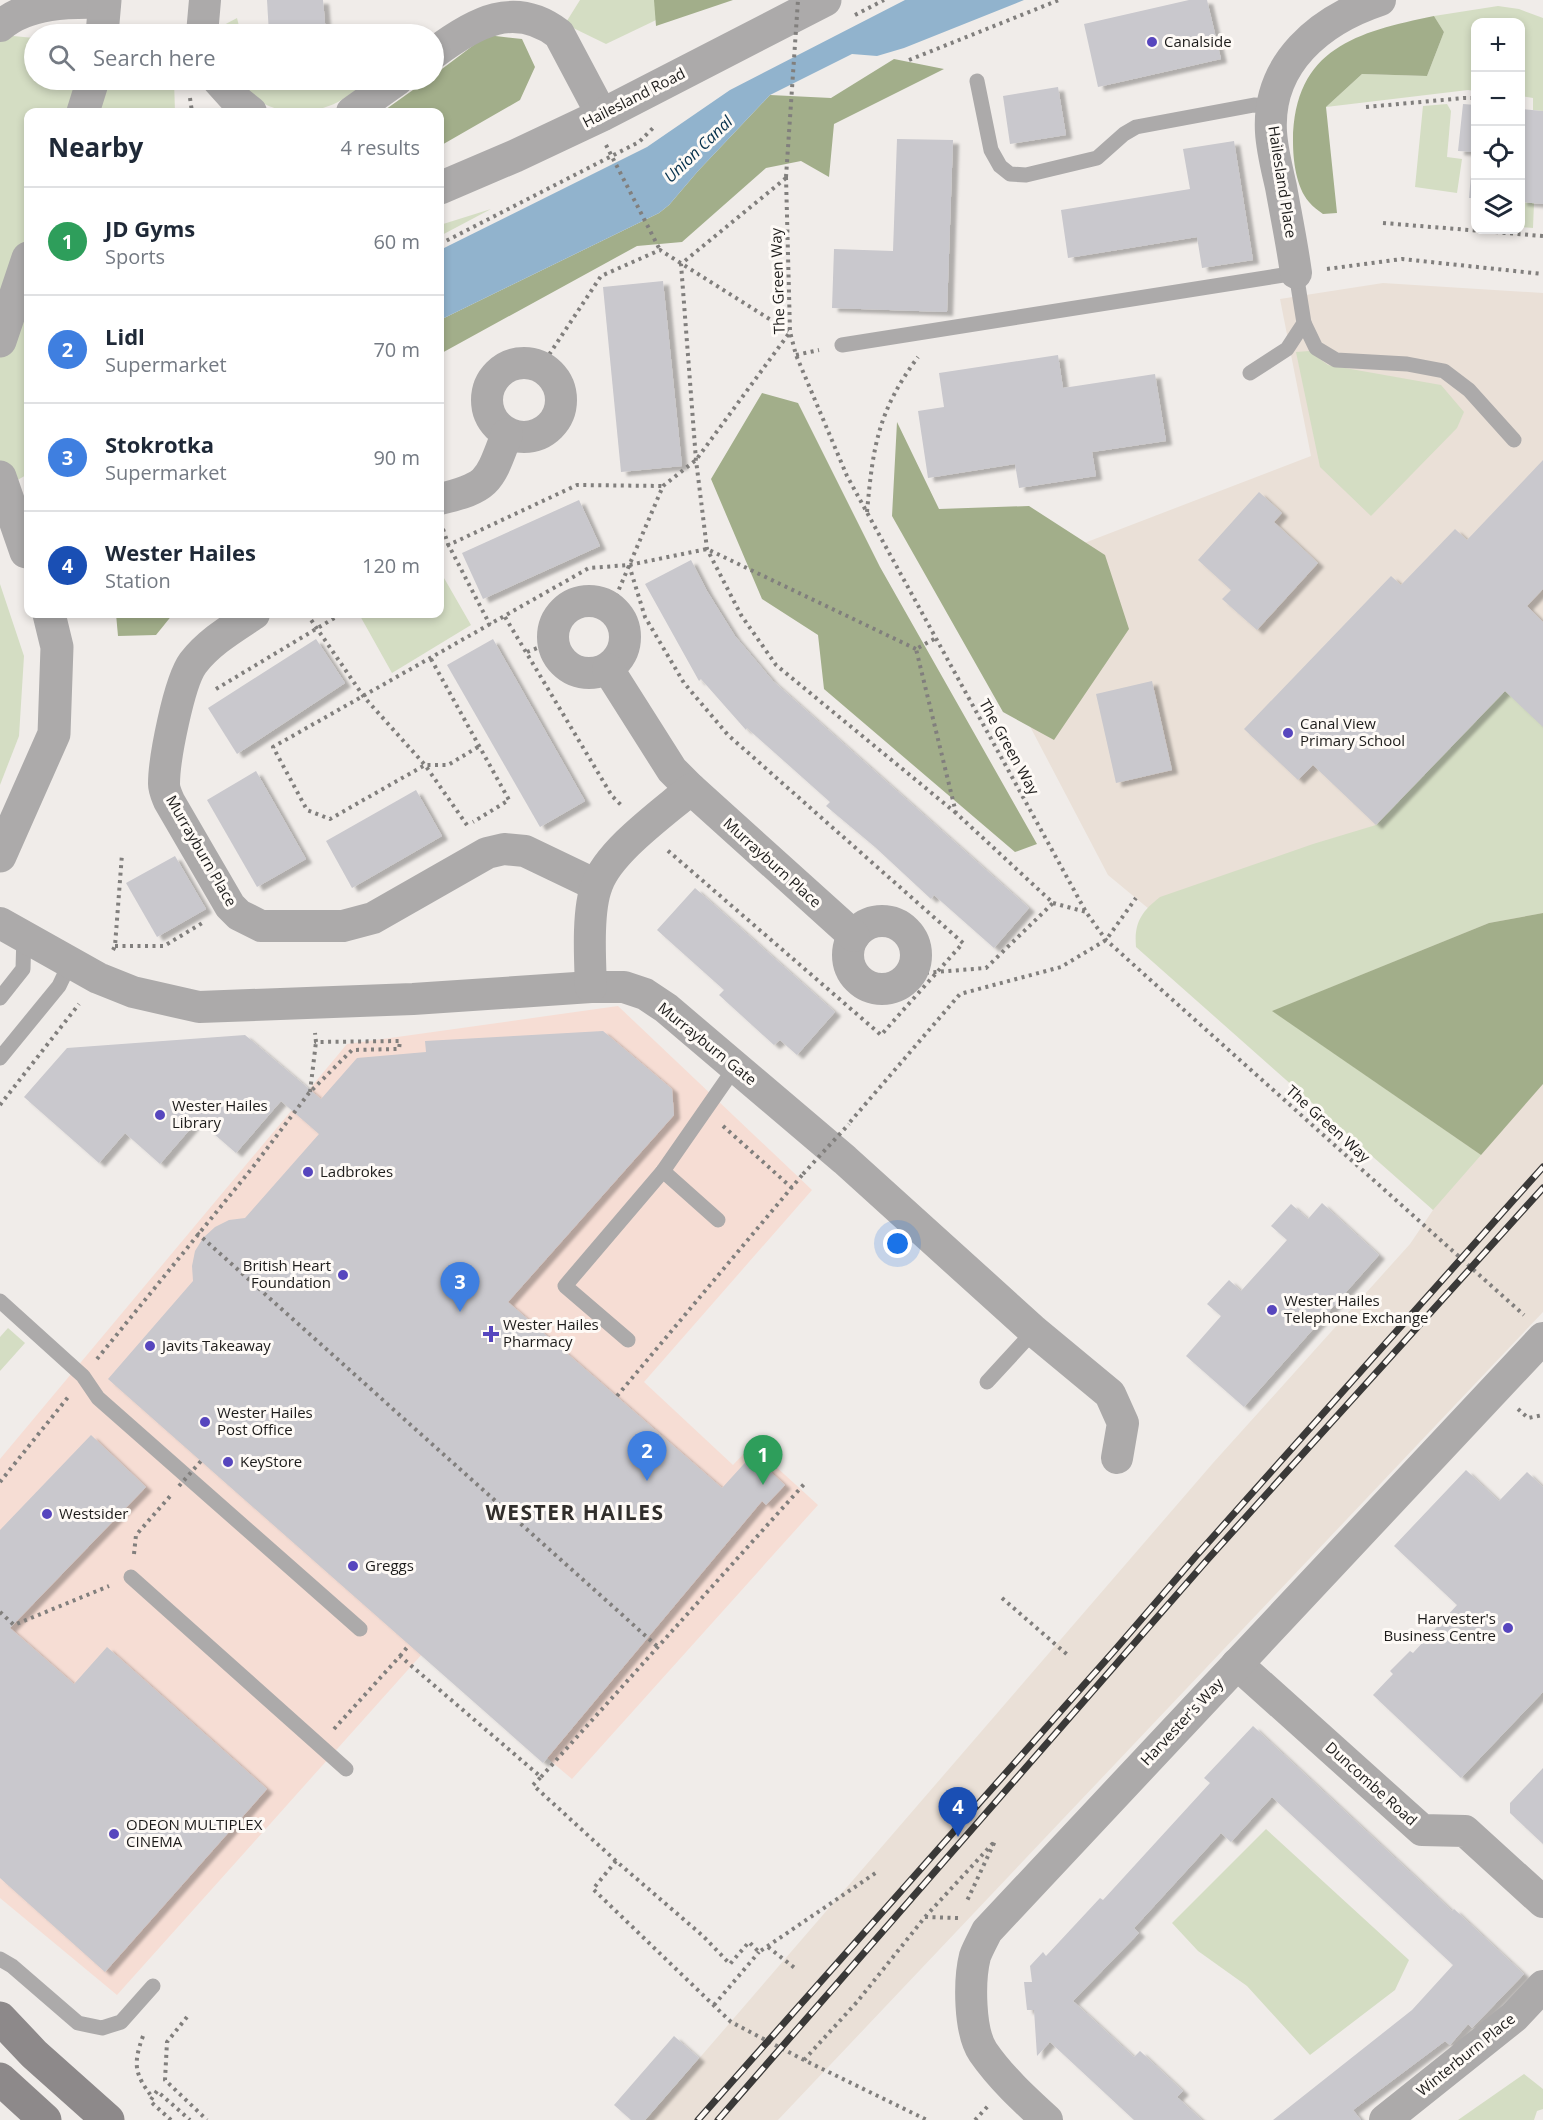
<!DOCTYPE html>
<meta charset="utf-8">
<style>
:root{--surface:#fff;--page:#f2f2f3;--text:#1f2937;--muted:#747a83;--line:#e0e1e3;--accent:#db2777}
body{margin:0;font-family:"Open Sans",sans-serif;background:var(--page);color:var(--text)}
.controls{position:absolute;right:18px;top:18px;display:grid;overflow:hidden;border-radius:12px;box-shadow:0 3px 9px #0003}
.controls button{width:54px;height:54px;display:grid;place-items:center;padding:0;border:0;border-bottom:2px solid var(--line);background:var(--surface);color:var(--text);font:30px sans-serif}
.you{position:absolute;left:898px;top:1244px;width:21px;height:21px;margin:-15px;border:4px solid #fff;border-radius:50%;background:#1a73e8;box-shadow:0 0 0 9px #1a73e833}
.badge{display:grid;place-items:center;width:39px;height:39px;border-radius:50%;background:var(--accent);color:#fff;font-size:20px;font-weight:700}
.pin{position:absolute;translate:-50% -50px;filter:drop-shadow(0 2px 3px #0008)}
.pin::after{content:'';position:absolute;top:32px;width:21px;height:18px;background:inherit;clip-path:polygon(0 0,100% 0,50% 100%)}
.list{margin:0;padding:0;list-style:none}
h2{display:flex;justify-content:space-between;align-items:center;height:78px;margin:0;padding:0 24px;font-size:26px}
h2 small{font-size:20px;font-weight:400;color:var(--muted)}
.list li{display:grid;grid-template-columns:39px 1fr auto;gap:18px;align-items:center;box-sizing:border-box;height:108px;padding:0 24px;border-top:2px solid var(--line)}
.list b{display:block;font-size:22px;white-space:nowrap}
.list p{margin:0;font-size:20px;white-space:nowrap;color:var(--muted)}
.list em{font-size:20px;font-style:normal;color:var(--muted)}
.icon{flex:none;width:33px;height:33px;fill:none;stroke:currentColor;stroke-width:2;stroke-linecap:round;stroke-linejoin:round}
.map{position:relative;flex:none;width:1543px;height:2120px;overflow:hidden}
.search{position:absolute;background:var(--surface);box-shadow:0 3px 9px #0003;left:24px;top:24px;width:420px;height:66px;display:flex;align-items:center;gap:15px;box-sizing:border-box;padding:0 21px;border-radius:33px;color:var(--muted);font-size:22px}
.panel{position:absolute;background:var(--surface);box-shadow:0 3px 9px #0003;left:24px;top:108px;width:420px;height:510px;border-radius:12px}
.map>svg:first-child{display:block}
.commercial{fill:#f6ddd4}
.built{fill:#eae0d7}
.green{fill:#d4ddc3}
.forest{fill:#a2ae8a}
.water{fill:#91b3cd}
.building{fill:#c9c8cd;filter:url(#shadow)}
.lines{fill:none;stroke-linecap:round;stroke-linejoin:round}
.path{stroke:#817f7d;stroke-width:4;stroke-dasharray:3 4.5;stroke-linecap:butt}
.service{stroke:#acaaaa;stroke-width:15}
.minor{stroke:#acaaaa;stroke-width:32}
.tertiary{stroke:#acaaaa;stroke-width:33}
.secondary{stroke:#8d898a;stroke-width:33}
.rail-casing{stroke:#3a3938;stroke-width:7}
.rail{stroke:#fefaf6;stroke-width:4.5;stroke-dasharray:14;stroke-linecap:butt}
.path-bridge{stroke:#817f7d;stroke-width:4;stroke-dasharray:3 4.5;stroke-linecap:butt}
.tertiary-bridge{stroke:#acaaaa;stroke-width:33}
.poi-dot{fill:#5746be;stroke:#fefaf6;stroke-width:2}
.labels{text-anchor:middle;stroke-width:6;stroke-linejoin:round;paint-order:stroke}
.poi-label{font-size:15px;fill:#1d1c1b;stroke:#fefaf6;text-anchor:start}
.street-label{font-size:15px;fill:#1d1c1b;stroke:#fefaf6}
.water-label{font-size:16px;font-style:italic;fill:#06314c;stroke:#fefaf6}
.district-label{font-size:21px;font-weight:bold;letter-spacing:1.5px;fill:#312e2b;stroke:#fefaf6}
</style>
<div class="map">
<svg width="1543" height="2120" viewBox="0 0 1543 2120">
<defs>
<filter id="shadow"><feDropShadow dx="6" dy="4" stdDeviation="1.5" flood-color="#0004"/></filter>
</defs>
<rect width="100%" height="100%" fill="#f0ece9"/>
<path class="commercial" d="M618,1006L812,1190L644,1382L733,1465L752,1445L818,1505L572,1779L423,1653L117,1995L0,1898V1459L347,1044Z"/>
<path class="built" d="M1383,283L1543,293V1312L778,2120H646L1213,1463L1410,1244L1433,1210L1272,1011L1108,875L959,591L1311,456L1280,299Z"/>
<g class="green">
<path d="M580,0H698L606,44L565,24Z"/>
<path d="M1498,6L1519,9L1543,18V111L1533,110V98L1521,96L1520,22H1476L1475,91L1468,90L1326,107L1362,74L1427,76L1444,32L1434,16Z"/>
<path d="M237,18L241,34H221L220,27Z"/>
<path d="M3,35L34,38V80H174L175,112H28V474L0,490V39Z"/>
<path d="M237,80H262L275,88L300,90L324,83L329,80H369C359,87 349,96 338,102C313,115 276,116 254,97C248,91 243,85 237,80Z"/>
<path d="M1447,104L1451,111L1447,157L1462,159L1457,193L1415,187L1423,106Z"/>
<path d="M1520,202L1534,203L1533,228L1521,227Z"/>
<path d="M491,209L440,236V225Z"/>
<path d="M1309,351L1328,365L1441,385L1464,412L1457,428L1371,516L1320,467L1296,352Z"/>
<path d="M440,571L471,625L392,673L359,614H440Z"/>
<path d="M0,584L24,656L19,736L0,785Z"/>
<path d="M1505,691L1543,710V913L1489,923L1273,1011L1481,1155L1433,1210L1136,947C1134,923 1141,912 1160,897L1313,844L1376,825Z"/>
<path d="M8,1328L25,1343L0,1371V1337Z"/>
<path d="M1266,1829L1409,1960L1395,1990L1310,2055L1247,1986L1198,1951L1172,1923Z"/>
<path d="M1524,2074L1543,2089V2109L1537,2111L1534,2120H1458Z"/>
</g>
<g class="forest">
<path d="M654,0H733L656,26Z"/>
<path d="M1434,16L1444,32L1427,76L1362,74L1326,107L1337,213L1323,214C1318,210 1313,207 1309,202C1296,187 1293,160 1293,141C1294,48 1357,32 1434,16Z"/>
<path d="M487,35L522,39L535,67L520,100L440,146V112H382L427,80H434V75Z"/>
<path d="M894,59L944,69L834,124L829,177L801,161L766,168L682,242L637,246L440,354V320L659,213L669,205L698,171L770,95L831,98Z"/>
<path d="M762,393L798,403L880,567L1037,844L1015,852L824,689L818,635L762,599L711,479Z"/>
<path d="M897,422L939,509L1029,506L1105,555L1129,629L1054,740L1003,712L892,516Z"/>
<path d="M116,614H173L156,635L118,636Z"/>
<path d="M1543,913V1084L1481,1155L1272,1011L1489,923Z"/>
</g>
<path class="water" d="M905,0H1024L904,48L877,56L852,54L770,95L698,171L669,205L659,213L440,320V250L647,147L730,90Z"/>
<g class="building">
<path d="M267,0H323L326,34H269Z"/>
<path d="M1189,0H1207L1221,59L1098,87L1084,24Z"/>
<path d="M1058,87L1066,135L1010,144L1003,96Z"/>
<path d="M1463,104L1476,105V198H1469L1473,152L1458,151Z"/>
<path d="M1521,109L1543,111V204L1521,202Z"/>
<path d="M897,139L953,140L947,312L832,308L834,249L893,251Z"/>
<path d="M1234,141L1253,260L1202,268L1197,237L1068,258L1061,210L1190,189L1183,149Z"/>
<path d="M663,281L682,466L621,472L603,287Z"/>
<path d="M1058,355L1063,388L1155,374L1166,441L1092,452L1096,476L1019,488L1015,464L928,478L918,411L944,407L939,373Z"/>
<path d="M1543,460V589L1527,606L1543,622V727L1505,691L1376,825L1313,765L1298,780L1244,729L1391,576L1401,585L1455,529L1467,540Z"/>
<path d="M1259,492L1282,513L1274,522L1318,563L1257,630L1222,599L1231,590L1198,560Z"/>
<path d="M579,500L600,546L483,599L462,553Z"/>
<path d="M691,560L707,591L735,636L773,681L1029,908L994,948L934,895L931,899L875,847L826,806L830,802L747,728L746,730L701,679L699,681L645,584Z"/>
<path d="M316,639L345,683L237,754L208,708Z"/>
<path d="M493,639L585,801L540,827L447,665Z"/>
<path d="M1152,681L1172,770L1116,783L1096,694Z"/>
<path d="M256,771L306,859L257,887L207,800Z"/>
<path d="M416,790L442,836L352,888L326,841Z"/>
<path d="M175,856L206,909L157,937L126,883Z"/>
<path d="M695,888L835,1012L797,1055L780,1040L774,1045L719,995L724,990L657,930Z"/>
<path d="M603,1031L672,1089L674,1115L508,1302L722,1488L752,1455L785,1485L766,1505L762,1501L543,1763L108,1379L193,1281L192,1266L195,1251L203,1238L215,1227L229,1220L245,1218L319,1134L281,1101L236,1153L198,1120L160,1164L125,1133L99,1163L24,1097L67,1048L245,1035L321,1099L357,1058L426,1052L425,1041Z"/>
<path d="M1322,1203L1379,1255L1244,1407L1186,1356L1221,1316L1207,1304L1229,1280L1241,1291L1287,1240L1271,1226L1291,1204L1308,1219Z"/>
<path d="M91,1435L146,1487L10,1628L74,1684L107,1647L267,1789L105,1972L0,1878V1530Z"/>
<path d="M1466,1470L1499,1501L1527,1472L1543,1487V1692L1461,1778L1373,1695L1393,1674L1390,1671L1410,1651L1413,1653L1457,1605L1394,1546Z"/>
<path d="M1253,1726L1436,1896L1452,1911L1454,1909L1524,1974L1472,2028L1468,2024L1450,2045L1445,2041L1353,2110L1361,2120H1273L1412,2010L1453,1965L1272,1797L1231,1842L1221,1833L1134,1928L1139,1933L1073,2001L1134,2057L1140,2051L1183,2091L1177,2097L1202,2120H1134L1050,2042L1037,2056L1034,2010H1027L1024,1982H1032L1030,1966L1043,1952L1046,1956L1100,1898L1103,1900L1210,1783L1204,1778Z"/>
<path d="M1543,1768V1844L1510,1813V1803Z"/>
<path d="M674,2036L699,2058L645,2120H631L614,2105Z"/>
</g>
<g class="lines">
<g class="path">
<path d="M855,15L884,0"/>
<path d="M909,60L1059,0"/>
<path d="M190,98L192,112"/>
<path d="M1366,107L1464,98H1476"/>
<path d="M786,177L790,332L796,355L847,476L1086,912L1106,940L1524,1315"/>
<path d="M786,178L681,264L696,460L707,549L741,615L776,665L956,813"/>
<path d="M1383,223L1543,236"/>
<path d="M440,244L639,142L654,127"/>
<path d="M1327,269L1402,259L1543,274"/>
<path d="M796,355L819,350"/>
<path d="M541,367L601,276L660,250L790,332L696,460L663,486L611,608"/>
<path d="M867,512C873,446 878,411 918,357"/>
<path d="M443,529L448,544L490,625"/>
<path d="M440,549L577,485L663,486"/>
<path d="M629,565L645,617L684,683L728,735L963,943L881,1035L666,849"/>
<path d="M307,614L364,697L425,765L469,828"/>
<path d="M505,617L612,796L622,806"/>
<path d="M527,652L553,642"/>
<path d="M431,659L509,800L473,822"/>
<path d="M216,689L341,614"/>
<path d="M478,747L448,765H425L330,819L307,810L273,747L589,568L629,565L707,549L916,649"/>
<path d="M1053,903L1086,912"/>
<path d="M115,946H164L204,922"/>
<path d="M113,950L115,946L122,854"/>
<path d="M911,974L986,968L1053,903L956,813L916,649L936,638"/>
<path d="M310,1092L316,1042"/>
<path d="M0,1105L79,1004"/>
<path d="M850,1122L960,994L1061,967L1106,940L1136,898"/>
<path d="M723,1126L792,1188"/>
<path d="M197,1233L658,1647"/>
<path d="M97,1359L253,1167L309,1093L352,1050L399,1049L400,1041L316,1042L315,1033"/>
<path d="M617,1396L803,1174"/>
<path d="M1518,1409L1528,1418L1543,1415"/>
<path d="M0,1482L69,1396"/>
<path d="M134,1554L136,1535L172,1494"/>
<path d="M1002,1598L1070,1657"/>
<path d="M0,1612L14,1625L109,1586"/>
<path d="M400,1656L409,1645"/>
<path d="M334,1729L400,1656L541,1777L533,1785L616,1861L703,1936L730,1964L749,1942L759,1952L877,1872"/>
<path d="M541,1777L806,1482"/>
<path d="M616,1861L593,1889L731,2022L804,2060L927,2120"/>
<path d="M925,1917L959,1918"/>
<path d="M768,1947L796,1969"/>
<path d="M714,2005L759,1952"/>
<path d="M187,2017L167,2042L165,2080L207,2120"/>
<path d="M143,2036C133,2064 134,2074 153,2098"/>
<path d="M804,2060L857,2002L925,1917L995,1841L966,1903"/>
<path d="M171,2120L150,2101L157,2091L190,2120"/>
<path d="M975,2120L988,2106"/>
</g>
<g class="service">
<path d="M977,81L991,150L1000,166L1010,174L1026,175L1097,158L1124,134L1136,127L1254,105L1273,106"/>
<path d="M1304,323L1316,348L1336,360L1407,364L1444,371L1469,390L1514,440"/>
<path d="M842,345L1296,273L1304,323L1287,349L1250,373"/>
<path d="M0,998L23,969L24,935"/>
<path d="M0,1058L59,986L70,963"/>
<path d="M663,1171L718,1220"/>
<path d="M0,1301L83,1376L98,1398L360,1629"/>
<path d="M628,1340L565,1286L663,1171L736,1066"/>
<path d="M987,1382L1034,1331"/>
<path d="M131,1577L346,1769"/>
<path d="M0,1959L12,1966L78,2023L102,2028L121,2022L153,1986"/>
</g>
<g class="minor">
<path d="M0,26C28,2 70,2 105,3"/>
<path d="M202,34L205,0"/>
<path d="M434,53C475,22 515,0 559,34L602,115"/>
<path d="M218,80L236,100L251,112"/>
<path d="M352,112L397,80"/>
<path d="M1296,273C1292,244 1286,215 1281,187C1277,169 1272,150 1271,132C1267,63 1320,20 1380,0"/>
<circle cx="524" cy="400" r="37"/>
<path d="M440,499C490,487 489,481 507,434"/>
<circle cx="589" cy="637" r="36"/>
<path d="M254,614C233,628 209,642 193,663C179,682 164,759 164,784C164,790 167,796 169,801L230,906L239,915L261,926H343L373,918L487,853L504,849L525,851L596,885"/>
<path d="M608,669L672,770L691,789"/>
<circle cx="882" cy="955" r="34"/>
<path d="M0,923L98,978L133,992L199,1007L413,999L591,987H624L645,994L666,1008L845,1160L1034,1331L1110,1394L1123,1423L1117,1458"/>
<path d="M591,987C590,960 587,910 597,885C609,851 663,813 691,789L854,936"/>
<path d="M1237,1664L1422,1830L1465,1831L1543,1902"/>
<path d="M1047,2120C1024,2099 1001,2078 983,2052C969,2031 969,1980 975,1956C978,1948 983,1939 987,1931L1543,1338"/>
<path d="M1385,2120L1514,2017L1543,1986"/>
</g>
<g class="tertiary">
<path d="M102,34L105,0"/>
<path d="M83,112L93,80"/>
<path d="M440,188L515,156L602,115L825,0"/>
<path d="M0,341L28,258"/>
<path d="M0,856L54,734L57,647L49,614"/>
</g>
<g class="secondary">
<path d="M0,2018L34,2054L108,2120"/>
<path d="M0,2079L45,2120"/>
</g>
<defs>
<g id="rail">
<path d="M698,2120L1114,1651L1196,1556L1543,1167"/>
<path d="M718,2120L1208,1559L1543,1188"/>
</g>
</defs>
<use href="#rail" class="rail-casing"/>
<use href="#rail" class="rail"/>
<g class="path-bridge">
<path d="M606,145L660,250"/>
<path d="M786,177L798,0"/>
<path d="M803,1174L849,1124"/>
<path d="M179,1486L201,1461"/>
</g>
<path class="tertiary-bridge" d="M0,477L26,552"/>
</g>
<g class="poi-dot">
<circle cx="1152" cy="42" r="6"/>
<circle cx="1288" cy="733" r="6"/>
<circle cx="160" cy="1115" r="6"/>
<circle cx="308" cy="1172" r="6"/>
<circle cx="343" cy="1275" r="6"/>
<circle cx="1272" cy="1310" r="6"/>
<path d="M488 1325h6v6h6v6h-6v6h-6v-6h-6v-6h6z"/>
<circle cx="150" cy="1346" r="6"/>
<circle cx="205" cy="1422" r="6"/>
<circle cx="228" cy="1462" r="6"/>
<circle cx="47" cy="1514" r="6"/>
<circle cx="353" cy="1566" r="6"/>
<circle cx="1508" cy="1628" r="6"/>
<circle cx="114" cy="1834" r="6"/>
</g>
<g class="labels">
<g class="poi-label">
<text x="1164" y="47">Canalside</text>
<text x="1300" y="729">Canal View<tspan x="1300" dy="17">Primary School</tspan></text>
<text x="172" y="1111">Wester Hailes<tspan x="172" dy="17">Library</tspan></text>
<text x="320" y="1177">Ladbrokes</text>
<text x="331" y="1271" text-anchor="end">British Heart<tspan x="331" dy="17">Foundation</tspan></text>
<text x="1284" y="1306">Wester Hailes<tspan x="1284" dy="17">Telephone Exchange</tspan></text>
<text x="503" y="1330">Wester Hailes<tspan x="503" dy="17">Pharmacy</tspan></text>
<text x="162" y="1351">Javits Takeaway</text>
<text x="217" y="1418">Wester Hailes<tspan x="217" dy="17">Post Office</tspan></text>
<text x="240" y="1467">KeyStore</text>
<text x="59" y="1519">Westsider</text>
<text x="365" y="1571">Greggs</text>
<text x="1496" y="1624" text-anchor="end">Harvester's<tspan x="1496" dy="17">Business Centre</tspan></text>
<text x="126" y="1830">ODEON MULTIPLEX<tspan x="126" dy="17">CINEMA</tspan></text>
</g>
<g class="street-label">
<text transform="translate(634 98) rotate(-27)" y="5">Hailesland Road</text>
<text transform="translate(1282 182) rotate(81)" y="5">Hailesland Place</text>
<text transform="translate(778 281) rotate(-92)" y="5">The Green Way</text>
<text transform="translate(1009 747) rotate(61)" y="5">The Green Way</text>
<text transform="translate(201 851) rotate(60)" y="5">Murrayburn Place</text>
<text transform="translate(772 863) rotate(42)" y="5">Murrayburn Place</text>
<text transform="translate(707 1044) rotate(39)" y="5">Murrayburn Gate</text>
<text transform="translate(1328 1124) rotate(42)" y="5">The Green Way</text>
<text transform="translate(1182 1722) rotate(-47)" y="5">Harvester's Way</text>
<text transform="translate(1371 1784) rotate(42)" y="5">Duncombe Road</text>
<text transform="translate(1466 2055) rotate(-39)" y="5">Winterburn Place</text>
</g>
<g class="water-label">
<text transform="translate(698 149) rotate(-44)" y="6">Union Canal</text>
</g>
<g class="district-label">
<text x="575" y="1520">WESTER HAILES</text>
</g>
</g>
</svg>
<div class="controls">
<button>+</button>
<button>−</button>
<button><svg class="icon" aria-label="locate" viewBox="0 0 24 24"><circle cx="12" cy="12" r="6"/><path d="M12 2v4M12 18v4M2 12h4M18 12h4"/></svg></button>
<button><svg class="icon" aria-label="layers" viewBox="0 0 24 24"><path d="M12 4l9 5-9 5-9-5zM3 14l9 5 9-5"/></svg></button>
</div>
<div class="you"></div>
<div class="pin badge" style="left:763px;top:1485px;background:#2e9e5b">1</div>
<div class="pin badge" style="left:647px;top:1481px;background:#3f7fe0">2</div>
<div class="pin badge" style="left:460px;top:1312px;background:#3f7fe0">3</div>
<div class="pin badge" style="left:958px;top:1837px;background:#1a4fb4">4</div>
<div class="search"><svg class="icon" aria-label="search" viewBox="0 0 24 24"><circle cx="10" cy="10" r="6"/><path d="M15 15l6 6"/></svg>Search here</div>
<section class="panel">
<h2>Nearby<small>4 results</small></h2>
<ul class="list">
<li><span class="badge" style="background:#2e9e5b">1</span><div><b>JD Gyms</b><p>Sports</p></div><em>60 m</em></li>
<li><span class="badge" style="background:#3f7fe0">2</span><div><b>Lidl</b><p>Supermarket</p></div><em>70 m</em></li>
<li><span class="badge" style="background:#3f7fe0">3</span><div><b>Stokrotka</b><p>Supermarket</p></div><em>90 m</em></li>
<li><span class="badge" style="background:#1a4fb4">4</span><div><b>Wester Hailes</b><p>Station</p></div><em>120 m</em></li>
</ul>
</section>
</div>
